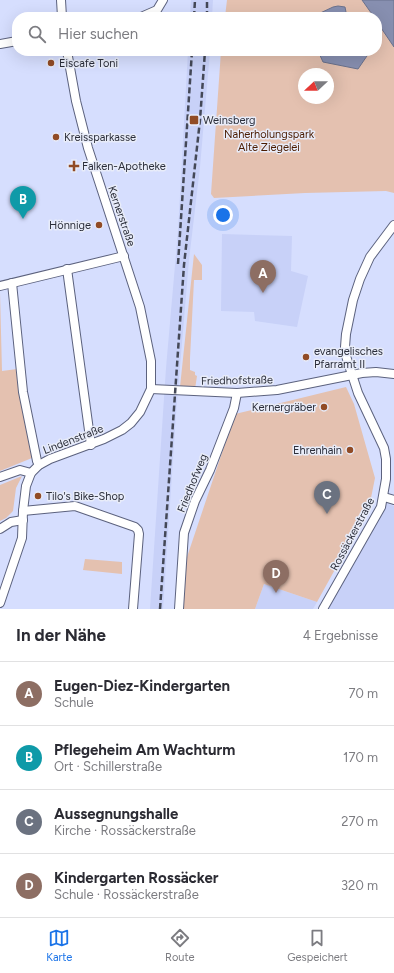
<!DOCTYPE html>
<html lang="de">
<meta charset="utf-8">
<style>
:root{--surface:#fff;--page:#f7f7f7;--text:#2b2b33;--muted:#7c7c81;--line:#e1e1e2;--accent:#1a73e8}
body{margin:0;font-family:Figtree,sans-serif;background:var(--page);color:var(--text)}
.compass{position:absolute;left:298px;top:68px;width:36px;height:36px;border-radius:50%;background:var(--surface);box-shadow:0 4px 16px #0002;rotate:248deg}
.you{position:absolute;left:223px;top:215px;width:14px;height:14px;margin:-10px;border:3px solid #fff;border-radius:50%;background:#1a73e8;box-shadow:0 0 0 6px #1a73e833}
.badge{display:grid;place-items:center;width:26px;height:26px;border-radius:50%;background:var(--accent);color:#fff;font-size:13px;font-weight:700}
.pin{position:absolute;translate:-50% -33px;filter:drop-shadow(0 1px 2px #0008)}
.pin::after{content:'';position:absolute;top:21px;width:14px;height:12px;background:inherit;clip-path:polygon(0 0,100% 0,50% 100%)}
.list{margin:0;padding:0;list-style:none}
h2{display:flex;justify-content:space-between;align-items:center;height:52px;margin:0;padding:0 16px;font-size:17px}
h2 small{font-size:13px;font-weight:400;color:var(--muted)}
.list li{display:grid;grid-template-columns:26px 1fr auto;gap:12px;align-items:center;box-sizing:border-box;height:64px;padding:0 16px;border-top:1px solid var(--line)}
.list b{display:block;font-size:15px;white-space:nowrap}
.list p{margin:0;font-size:13px;white-space:nowrap;color:var(--muted)}
.list em{font-size:13px;font-style:normal;color:var(--muted)}
.icon{flex:none;width:22px;height:22px;fill:none;stroke:currentColor;stroke-width:2;stroke-linecap:round;stroke-linejoin:round}
.map{position:relative;flex:none;width:394px;height:609px;overflow:hidden}
.search{position:absolute;background:var(--surface);box-shadow:0 4px 16px #0002;left:12px;right:12px;top:12px;height:44px;display:flex;align-items:center;gap:10px;box-sizing:border-box;padding:0 14px;border-radius:16px;color:var(--muted);font-size:15px}
.sheet{height:308px;background:var(--surface)}
nav{display:flex;justify-content:space-around;align-items:center;box-sizing:border-box;height:56px;border-top:1px solid var(--line);background:var(--surface);font-size:11px;color:var(--muted)}
nav a{display:grid;justify-items:center;gap:2px}
nav .on{color:var(--accent)}
.map>svg:first-child{display:block}
.built{fill:#c8d1f8}
.green{fill:#e4c1b0;fill-rule:evenodd}
.water{fill:#878fb0;stroke:#6b728d}
.lines{fill:none;stroke-linecap:round;stroke-linejoin:round}
.minor-casing{stroke:#5c627e;stroke-width:10}
.minor{stroke:#fff;stroke-width:8}
.rail{stroke:#444857;stroke-width:2.5;stroke-dasharray:6 3;stroke-linecap:butt}
.poi-dot{fill:#914b25;stroke:#e8ecf9;stroke-width:1.5}
.labels{text-anchor:middle;stroke-width:3;stroke-linejoin:round;paint-order:stroke}
.poi-label{font-size:11px;fill:#2b2e3a;stroke:#e8ecf9;text-anchor:start}
.park-label{font-size:11px;fill:#4b1c01;stroke:#e8ecf9}
.street-label{font-size:11px;fill:#2b2e3a;stroke:#e8ecf9}
</style>
<div class="map">
<svg width="394" height="609" viewBox="0 0 394 609">
<rect width="100%" height="100%" fill="#d6defe"/>
<g class="built">
<path d="M191,0H213L212,17H190Z"/>
<path d="M188,51H210L200,167L189,260L176,414L163,609H150L166,368L178,231Z"/>
<path d="M222,234L292,236L291,271L308,276L297,327L255,321L254,312L221,311Z"/>
<path d="M385,503L394,506V609H326Z"/>
<path d="M264,584L317,602L313,609H255Z"/>
</g>
<g class="green">
<path d="M227,0H394V193L386,191L305,193L214,198L211,194L221,51H377V17H225ZM304,74H328V98H304Z"/>
<path d="M194,254L202,265V280H194L190,358V370L195,372V375L197,376L195,389L180,387Z"/>
<path d="M0,293L2,371L17,369L32,458L0,471Z"/>
<path d="M346,387L354,404L375,478L369,508L317,602L264,584L255,609H182L186,560L235,414Z"/>
<path d="M22,476L16,488L13,511L6,518L0,521V485Z"/>
<path d="M85,559L122,562V574L83,570Z"/>
</g>
<g class="water">
<path d="M362,0H394V47L377,22V17H374Z"/>
<path d="M338,6L345,7L347,17H301L316,15L333,7Z"/>
<path d="M318,51H367L369,53L358,69L323,62Z"/>
</g>
<g class="lines">
<defs>
<g id="minor">
<path d="M61,0L62,17"/>
<path d="M141,17L157,10L163,0"/>
<path d="M0,44L17,41"/>
<path d="M67,269L91,445"/>
<path d="M12,283L23,392L37,461L39,465"/>
<path d="M0,286L124,256"/>
<path d="M151,389L237,393L277,390L362,373L376,372L394,374"/>
<path d="M0,477L20,470L31,473"/>
<path d="M384,497L394,500"/>
<path d="M23,511L75,506L135,527L138,530L139,534L133,609"/>
<path d="M0,529L11,522L23,520"/>
<path d="M0,603L22,538L23,511L26,486L31,473L39,465L50,459L104,439L122,430L131,423L140,412L151,389V361L140,307L88,148L76,101L67,51"/>
<path d="M179,609L184,533L195,501L210,470L234,408L237,393"/>
<path d="M323,609L381,507L386,479V459L384,448L358,393L346,356L345,347L346,334L353,300L360,279L370,257L394,225"/>
</g>
</defs>
<use href="#minor" class="minor-casing"/>
<use href="#minor" class="minor"/>
<g class="rail">
<path d="M194,17L195,0"/>
<path d="M207,17V0"/>
<path d="M178,264L192,51"/>
<path d="M160,609L184,265L200,120L205,51"/>
</g>
</g>
<g class="poi-dot">
<circle cx="51" cy="63" r="4"/>
<rect x="189" y="115" width="10" height="10" rx="2"/>
<circle cx="56" cy="137" r="4"/>
<path d="M72 160h4v4h4v4h-4v4h-4v-4h-4v-4h4z"/>
<circle cx="99" cy="225" r="4"/>
<circle cx="306" cy="357" r="4"/>
<circle cx="324" cy="407" r="4"/>
<circle cx="350" cy="450" r="4"/>
<circle cx="38" cy="496" r="4"/>
</g>
<g class="labels">
<g class="poi-label">
<text x="59" y="67">Eiscafe Toni</text>
<text x="203" y="124">Weinsberg</text>
<text x="64" y="141">Kreissparkasse</text>
<text x="82" y="170">Falken-Apotheke</text>
<text x="91" y="229" text-anchor="end">Hönnige</text>
<text x="314" y="355">evangelisches<tspan x="314" dy="13">Pfarramt II</tspan></text>
<text x="316" y="411" text-anchor="end">Kernergräber</text>
<text x="342" y="454" text-anchor="end">Ehrenhain</text>
<text x="46" y="500">Tilo's Bike-Shop</text>
</g>
<g class="park-label">
<text x="269" y="138">Naherholungspark<tspan x="269" dy="13">Alte Ziegelei</tspan></text>
</g>
<g class="street-label">
<text transform="translate(122 216) rotate(71)" y="4">Kernerstraße</text>
<text transform="translate(237 380) rotate(-1)" y="4">Friedhofstraße</text>
<text transform="translate(73 439) rotate(-21)" y="4">Lindenstraße</text>
<text transform="translate(192 483) rotate(-68)" y="4">Friedhofweg</text>
<text transform="translate(352 534) rotate(-62)" y="4">Rossäckerstraße</text>
</g>
</g>
</svg>
<svg class="compass" viewBox="-18 -18 36 36"><path d="M0-13l5 13h-10z" fill="#e53935"/><path d="M0 13l5-13h-10z" fill="#7c7c81"/></svg>
<div class="you"></div>
<div class="pin badge" style="left:263px;top:293px;background:#8d6e63">A</div>
<div class="pin badge" style="left:23px;top:219px;background:#0f9aa8">B</div>
<div class="pin badge" style="left:327px;top:514px;background:#6b7280">C</div>
<div class="pin badge" style="left:276px;top:593px;background:#8d6e63">D</div>
<div class="search"><svg class="icon" aria-label="search" viewBox="0 0 24 24"><circle cx="10" cy="10" r="6"/><path d="M15 15l6 6"/></svg>Hier suchen</div>
</div>
<section class="sheet">
<h2>In der Nähe<small>4 Ergebnisse</small></h2>
<ul class="list">
<li><span class="badge" style="background:#8d6e63">A</span><div><b>Eugen-Diez-Kindergarten</b><p>Schule</p></div><em>70 m</em></li>
<li><span class="badge" style="background:#0f9aa8">B</span><div><b>Pflegeheim Am Wachturm</b><p>Ort · Schillerstraße</p></div><em>170 m</em></li>
<li><span class="badge" style="background:#6b7280">C</span><div><b>Aussegnungshalle</b><p>Kirche · Rossäckerstraße</p></div><em>270 m</em></li>
<li><span class="badge" style="background:#8d6e63">D</span><div><b>Kindergarten Rossäcker</b><p>Schule · Rossäckerstraße</p></div><em>320 m</em></li>
</ul>
</section>
<nav>
<a class="on"><svg class="icon" aria-label="map" viewBox="0 0 24 24"><path d="M3 6l6-2 6 2 6-2v14l-6 2-6-2-6 2zM9 4v14M15 6v14"/></svg>Karte</a>
<a><svg class="icon" aria-label="directions" viewBox="0 0 24 24"><path d="M12 3l9 9-9 9-9-9zM9 14v-3h6M13 9l2 2-2 2"/></svg>Route</a>
<a><svg class="icon" aria-label="saved" viewBox="0 0 24 24"><path d="M7 4h10v16l-5-4-5 4z"/></svg>Gespeichert</a>
</nav>
